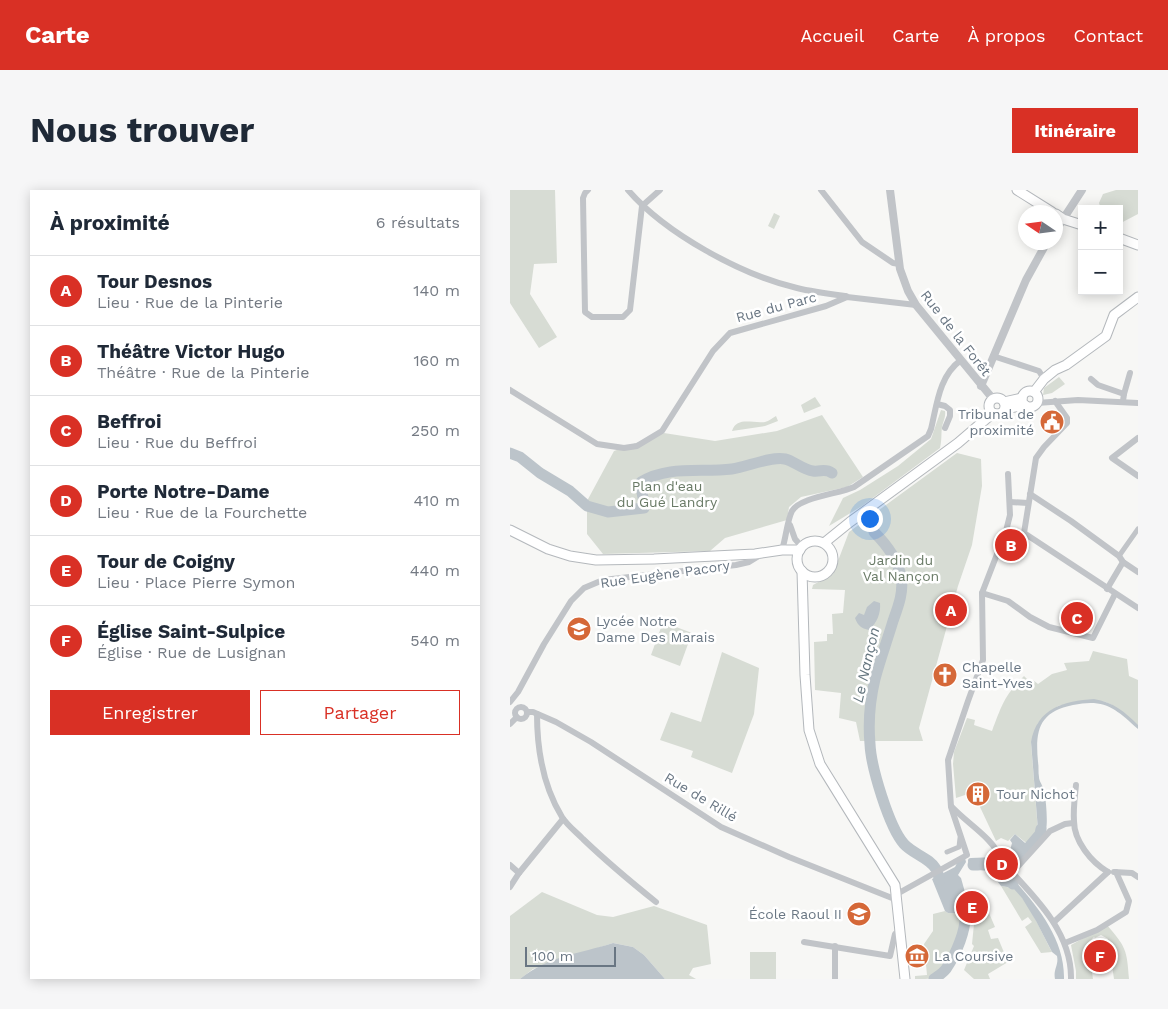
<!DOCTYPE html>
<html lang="fr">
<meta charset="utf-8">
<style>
:root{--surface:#fff;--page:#f6f6f7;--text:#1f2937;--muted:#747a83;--line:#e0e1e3;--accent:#d93025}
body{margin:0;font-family:"Work Sans",sans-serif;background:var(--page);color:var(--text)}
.controls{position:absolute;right:15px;top:15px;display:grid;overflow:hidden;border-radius:0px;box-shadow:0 2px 12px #0003}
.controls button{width:45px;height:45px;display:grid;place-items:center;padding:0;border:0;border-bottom:1px solid var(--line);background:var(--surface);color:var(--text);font:25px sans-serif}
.compass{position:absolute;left:508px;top:15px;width:45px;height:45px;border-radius:50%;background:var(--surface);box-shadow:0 2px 12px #0003;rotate:283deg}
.scale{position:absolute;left:15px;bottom:12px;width:91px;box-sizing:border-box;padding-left:5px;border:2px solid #697683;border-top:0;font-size:14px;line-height:18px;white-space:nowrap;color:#697683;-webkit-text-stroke:4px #fff;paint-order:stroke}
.you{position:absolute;left:359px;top:328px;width:18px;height:18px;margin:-12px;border:4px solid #fff;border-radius:50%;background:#1a73e8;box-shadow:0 0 0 8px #1a73e833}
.badge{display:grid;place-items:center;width:32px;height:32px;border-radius:50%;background:var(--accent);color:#fff;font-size:16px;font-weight:700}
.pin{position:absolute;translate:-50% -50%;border:2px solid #fff;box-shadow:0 1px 5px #0006}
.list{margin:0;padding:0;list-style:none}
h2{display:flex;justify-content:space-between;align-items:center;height:65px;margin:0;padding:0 20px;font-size:21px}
h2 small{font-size:16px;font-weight:400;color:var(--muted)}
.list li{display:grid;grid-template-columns:32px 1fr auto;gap:15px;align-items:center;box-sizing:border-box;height:70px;padding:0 20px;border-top:1px solid var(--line)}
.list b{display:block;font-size:19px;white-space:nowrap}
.list p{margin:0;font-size:16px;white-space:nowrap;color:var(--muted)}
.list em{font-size:16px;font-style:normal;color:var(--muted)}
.actions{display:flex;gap:10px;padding:15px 20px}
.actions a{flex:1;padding:11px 0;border:1px solid var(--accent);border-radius:0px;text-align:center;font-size:18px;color:var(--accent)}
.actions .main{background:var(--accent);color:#fff}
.map{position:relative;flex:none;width:628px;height:789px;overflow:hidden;border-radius:0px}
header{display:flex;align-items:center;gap:30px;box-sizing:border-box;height:70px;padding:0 25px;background:var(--accent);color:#fff}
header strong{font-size:24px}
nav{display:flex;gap:28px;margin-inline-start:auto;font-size:18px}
.intro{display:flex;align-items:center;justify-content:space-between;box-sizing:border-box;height:120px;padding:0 30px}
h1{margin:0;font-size:35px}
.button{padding:12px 22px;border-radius:0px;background:var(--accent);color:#fff;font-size:18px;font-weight:700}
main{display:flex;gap:30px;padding:0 30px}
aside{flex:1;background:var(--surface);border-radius:0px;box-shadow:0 2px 12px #0003}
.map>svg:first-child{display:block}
.green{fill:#d7dcd4}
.water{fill:#bcc4ca}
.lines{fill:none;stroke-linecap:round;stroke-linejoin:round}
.canal{stroke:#bcc4ca;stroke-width:6}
.river{stroke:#bcc4ca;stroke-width:11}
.secondary-casing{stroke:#b4b8bc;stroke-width:11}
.pedestrian{stroke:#c1c4c8;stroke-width:5}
.minor{stroke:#c1c4c8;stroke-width:6}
.tertiary{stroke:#c1c4c8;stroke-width:8}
.secondary{stroke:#fff;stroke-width:9}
.labels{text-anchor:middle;stroke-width:5;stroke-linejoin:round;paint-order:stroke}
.street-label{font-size:14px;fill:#697683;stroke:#fff}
.poi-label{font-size:14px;fill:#697683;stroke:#fff;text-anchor:start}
.park-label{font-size:14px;fill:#6a7b67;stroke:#fff}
.water-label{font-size:15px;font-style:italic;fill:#65767f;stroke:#fff}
</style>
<header>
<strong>Carte</strong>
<nav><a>Accueil</a><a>Carte</a><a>À propos</a><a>Contact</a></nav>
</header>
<div class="intro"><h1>Nous trouver</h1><a class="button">Itinéraire</a></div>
<main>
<aside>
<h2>À proximité<small>6 résultats</small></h2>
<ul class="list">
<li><span class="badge">A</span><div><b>Tour Desnos</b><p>Lieu · Rue de la Pinterie</p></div><em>140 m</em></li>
<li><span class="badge">B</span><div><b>Théâtre Victor Hugo</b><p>Théâtre · Rue de la Pinterie</p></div><em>160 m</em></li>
<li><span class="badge">C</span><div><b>Beffroi</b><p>Lieu · Rue du Beffroi</p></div><em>250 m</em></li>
<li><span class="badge">D</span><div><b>Porte Notre-Dame</b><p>Lieu · Rue de la Fourchette</p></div><em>410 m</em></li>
<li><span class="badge">E</span><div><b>Tour de Coigny</b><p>Lieu · Place Pierre Symon</p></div><em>440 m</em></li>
<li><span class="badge">F</span><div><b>Église Saint-Sulpice</b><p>Église · Rue de Lusignan</p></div><em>540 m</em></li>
</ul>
<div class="actions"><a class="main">Enregistrer</a><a>Partager</a></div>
</aside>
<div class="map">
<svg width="628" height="789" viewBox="0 0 628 789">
<rect width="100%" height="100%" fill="#f7f7f5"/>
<g class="green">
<path d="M0,0H45L47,73L24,74L20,104L47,147L29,158L0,113Z"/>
<path d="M606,0H628V24L609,34V19H591L589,13L593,4Z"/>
<path d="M264,23L270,26L264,39L258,36Z"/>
<path d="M549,187L555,194L542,203L533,205L534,198Z"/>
<path d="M305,207L311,216L294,223L291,215Z"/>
<path d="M431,220L435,221C436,227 433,231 432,237C431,244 432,250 430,258L352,316L319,336L333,308L350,300L388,276L421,249Z"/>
<path d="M312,225L353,287L337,297L291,307L279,317L277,330L215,348L200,361L93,364L77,344V311L104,261L154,243L205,251L267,241Z"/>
<path d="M266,226L268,231L255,236L222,241C227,226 243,234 255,232C259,231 262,228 266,226Z"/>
<path d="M447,263L471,269L472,296L462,355L448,396L409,538L413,551H350L346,532L329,528L331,503L305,500L304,452L317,451V444H323L322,424L333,423L335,400L302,399L303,395L323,384L339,342Z"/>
<path d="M153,432L182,443L170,476L141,465Z"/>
<path d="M583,461L617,469L619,486L628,490V536L602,515L596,512L577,510L548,516L528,533L521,553L528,641L520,656L505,644L498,651L491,648L486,651L470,617L468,608L471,605L470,602H464L446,608L443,574L444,562L457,528L465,530L464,535L482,541C492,515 494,506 514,486L518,490H523L528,494L542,484L557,480L554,473L579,471Z"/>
<path d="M212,462L249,478L244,524L222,583L181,567L183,561L150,550L161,522L191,532Z"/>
<path d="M480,671V674L488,682L483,685L480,677L465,679L463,672Z"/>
<path d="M491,696C494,697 499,697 503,698C515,704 535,749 542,762L531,763L515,737L522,732L518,727L512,731Z"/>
<path d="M32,702L87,725L103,727L144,716L197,735L201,774L183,778L179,785L186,789H155L134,765L123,757L103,753L23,779L10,789H0V726Z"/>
<path d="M435,721L438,723H448L452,735L454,737C452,751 439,781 425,788C420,789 410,789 405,789V786L417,785L414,754L423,741V724Z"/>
<path d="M475,723H479L485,737L478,740L481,749L488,748L498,772L478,784L480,789H464L454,780L464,756L462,754L465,724Z"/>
<path d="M597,735C616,757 617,760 619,789H604L598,749L591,745L585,748L584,747L578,753L583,789H566V781L561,755Z"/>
<rect x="240" y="762" width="26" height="27"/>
</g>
<g class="water">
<path d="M364,411L370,413C371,423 367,433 359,440C351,438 348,436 345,428L349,423L354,425L357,417Z"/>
<path d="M584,509C603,512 615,522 628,535V539C606,519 595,508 563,515C529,522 525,540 528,572C529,577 528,582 529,587C529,591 532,594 533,598C536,605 538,632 536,640C534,645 531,649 528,653L524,650L528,640L521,552C527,518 554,511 584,509Z"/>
<path d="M505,644L522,659L503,679L498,675L501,671L498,668L502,653L500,650Z"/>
<path d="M455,668L456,672L448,685L451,688L458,713L457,719L460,722L456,738L452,735L448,723H438L435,721L422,689L445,677L448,671Z"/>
<path d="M497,682C524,712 555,747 554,789H545C543,779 549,775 547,766L542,762L526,731L512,708L503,698L491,696L484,687L489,684L493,685Z"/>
<path d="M103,753L123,757L134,765L155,789H10C40,765 69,764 103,753Z"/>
</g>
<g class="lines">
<path class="canal" d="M461,671L486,670"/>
<g class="river">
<path d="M0,263L10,267L30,283L60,301L77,316L98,322L134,318C135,308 130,302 131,292C159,275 191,283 222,279C237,277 261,266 275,269C284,271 293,280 303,281C311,282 315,278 322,283"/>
<path d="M364,342C376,354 388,369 391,387C394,402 388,417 383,431C377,451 370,470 365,489C360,510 358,532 360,554C361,577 379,637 394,654C403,664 420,668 426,679C428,682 428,686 430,690"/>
<path d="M463,675C473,675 480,673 487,682"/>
<path d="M503,694L495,687L501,678L530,644L531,639"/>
<path d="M424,789C428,786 433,783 436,779C446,764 457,739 455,722"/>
</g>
<defs>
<g id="secondary">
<path d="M507,0L542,22"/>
<path d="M546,24L553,29L572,35"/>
<path d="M609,48L628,55"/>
<circle cx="520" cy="209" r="8"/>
<path d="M524,202L534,189L545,180L556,175L596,146L604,125L628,107"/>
<circle cx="487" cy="216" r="8"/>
<path d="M494,212L512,208"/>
<path d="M495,219L515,215"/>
<path d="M0,340L38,359L60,366L86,370L144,369L245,364L272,360H290"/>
<circle cx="305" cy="369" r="18"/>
<path d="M314,353L340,332L448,253L483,223"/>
<path d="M292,381L295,485L299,540L310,574L385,695L395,789"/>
</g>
</defs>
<use href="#secondary" class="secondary-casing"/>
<g class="pedestrian">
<path d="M609,366L628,339"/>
<path d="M437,662L449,657L450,648"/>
</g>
<g class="minor">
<path d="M78,0L75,3L73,8L75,122L82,127H113L120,120L132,16L150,0"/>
<path d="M118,0C155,43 231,85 287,98C303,102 320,104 336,106"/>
<path d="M311,0L352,52L383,73L390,74"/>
<path d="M483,166L529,181L534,189"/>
<path d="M581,189L588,195L614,204L613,211"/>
<path d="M0,200L87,254L114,258L127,256L152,241L203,161L220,143L316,116L337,107L406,115"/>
<path d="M614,204L620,183"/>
<path d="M545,211L557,228V233L534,257L526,268L514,343L628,418"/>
<path d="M527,213L568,210L628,213"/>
<path d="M427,214L435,216L440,220V226L435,238"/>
<path d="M628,248L602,268L628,286"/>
<path d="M520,304L561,331L609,366L613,372L628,382"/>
<path d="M500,312L518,313"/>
<path d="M280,335L285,349L292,357"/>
<path d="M272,360C276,348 277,331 282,321C290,307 329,304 344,297L418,246L421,239C427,214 429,186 451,170"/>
<path d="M597,399L613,372"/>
<path d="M472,403L498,411L520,427L539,437L583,448L605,404"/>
<path d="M0,512L8,502L34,454L61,411L74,398L93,390L226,375L239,372L252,364"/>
<circle cx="11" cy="523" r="6"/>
<path d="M17,522H23L46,532L81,552L211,637L279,667L387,710"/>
<path d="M27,524C27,559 33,596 52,627C57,635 66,642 73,649C96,671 121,692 146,712"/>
<path d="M0,534L7,527"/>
<path d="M566,595C565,606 563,619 564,631C564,651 581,672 598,682"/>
<path d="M442,617C459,635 482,647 492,670"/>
<path d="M494,674C524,706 562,742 561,789"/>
<path d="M0,675L9,683"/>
<path d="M604,682L622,683L628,687"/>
<path d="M502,683L540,641L555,634L563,633"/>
<path d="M0,697L9,683L53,629"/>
<path d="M387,704L457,665L441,617L438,570L458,511L473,470L472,403L496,341L500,325L498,284"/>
<path d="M544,732L598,682"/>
<path d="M294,752L380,766L385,744L390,739"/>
<path d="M555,753L587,740L616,722L619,711L606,682"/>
<path d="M325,789V756"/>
</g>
<g class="tertiary">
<path d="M380,0L390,79L398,101L406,115L483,209"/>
<path d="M546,40L572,0"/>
<path d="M471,196L516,90L537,52"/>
</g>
<use href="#secondary" class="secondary"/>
</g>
<defs>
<symbol id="civic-disc" viewBox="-11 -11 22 22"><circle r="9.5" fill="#d56838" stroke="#fff"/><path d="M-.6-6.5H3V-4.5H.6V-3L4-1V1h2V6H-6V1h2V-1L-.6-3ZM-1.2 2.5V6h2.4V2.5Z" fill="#fff"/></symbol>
<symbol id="school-disc" viewBox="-11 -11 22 22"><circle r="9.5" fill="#d56838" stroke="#fff"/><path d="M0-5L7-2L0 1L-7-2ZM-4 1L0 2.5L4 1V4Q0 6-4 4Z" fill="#fff"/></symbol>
<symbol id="church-disc" viewBox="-11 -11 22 22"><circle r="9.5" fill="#d56838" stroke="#fff"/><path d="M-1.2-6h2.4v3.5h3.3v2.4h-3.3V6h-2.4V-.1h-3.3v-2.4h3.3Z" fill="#fff"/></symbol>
<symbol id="building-disc" viewBox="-11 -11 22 22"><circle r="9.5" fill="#d56838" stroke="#fff"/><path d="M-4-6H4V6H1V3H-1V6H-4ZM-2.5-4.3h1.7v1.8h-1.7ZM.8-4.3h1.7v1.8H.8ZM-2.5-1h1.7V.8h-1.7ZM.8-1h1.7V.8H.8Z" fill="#fff"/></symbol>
<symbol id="museum-disc" viewBox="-11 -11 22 22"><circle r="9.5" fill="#d56838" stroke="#fff"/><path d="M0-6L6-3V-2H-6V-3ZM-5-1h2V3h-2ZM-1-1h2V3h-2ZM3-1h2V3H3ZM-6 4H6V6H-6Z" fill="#fff"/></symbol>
</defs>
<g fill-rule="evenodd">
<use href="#civic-disc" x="528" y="218" width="28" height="28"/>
<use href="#school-disc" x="55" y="425" width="28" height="28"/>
<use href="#church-disc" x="421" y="471" width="28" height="28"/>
<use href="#building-disc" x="454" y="590" width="28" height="28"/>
<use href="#school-disc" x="335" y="710" width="28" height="28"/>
<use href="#museum-disc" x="393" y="752" width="28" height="28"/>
</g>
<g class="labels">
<g class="street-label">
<text transform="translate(266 117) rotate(-15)" y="5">Rue du Parc</text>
<text transform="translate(446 143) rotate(52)" y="5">Rue de la Forêt</text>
<text transform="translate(155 384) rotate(-8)" y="5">Rue Eugène Pacory</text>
<text transform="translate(191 607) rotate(31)" y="5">Rue de Rillé</text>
</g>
<g class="poi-label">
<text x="524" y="229" text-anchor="end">Tribunal de<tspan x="524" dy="16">proximité</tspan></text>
<text x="86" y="436">Lycée Notre<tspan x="86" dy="16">Dame Des Marais</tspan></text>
<text x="452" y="482">Chapelle<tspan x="452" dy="16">Saint-Yves</tspan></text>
<text x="486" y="609">Tour Nichot</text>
<text x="332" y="729" text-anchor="end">École Raoul II</text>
<text x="424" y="771">La Coursive</text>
</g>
<g class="park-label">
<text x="157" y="301">Plan d'eau<tspan x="157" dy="16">du Gué Landry</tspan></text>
<text x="391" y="375">Jardin du<tspan x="391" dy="16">Val Nançon</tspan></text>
</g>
<g class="water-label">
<text transform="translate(356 475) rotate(-77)" y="5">Le Nançon</text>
</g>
</g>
</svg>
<div class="controls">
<button>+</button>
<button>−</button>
</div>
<svg class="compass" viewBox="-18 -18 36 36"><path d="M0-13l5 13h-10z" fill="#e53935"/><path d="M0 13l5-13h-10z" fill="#747a83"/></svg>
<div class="scale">100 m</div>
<div class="you"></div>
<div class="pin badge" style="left:441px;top:420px">A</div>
<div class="pin badge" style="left:501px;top:355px">B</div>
<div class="pin badge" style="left:567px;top:428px">C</div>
<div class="pin badge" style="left:492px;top:674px">D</div>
<div class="pin badge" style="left:462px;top:717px">E</div>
<div class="pin badge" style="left:590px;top:766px">F</div>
</div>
</main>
